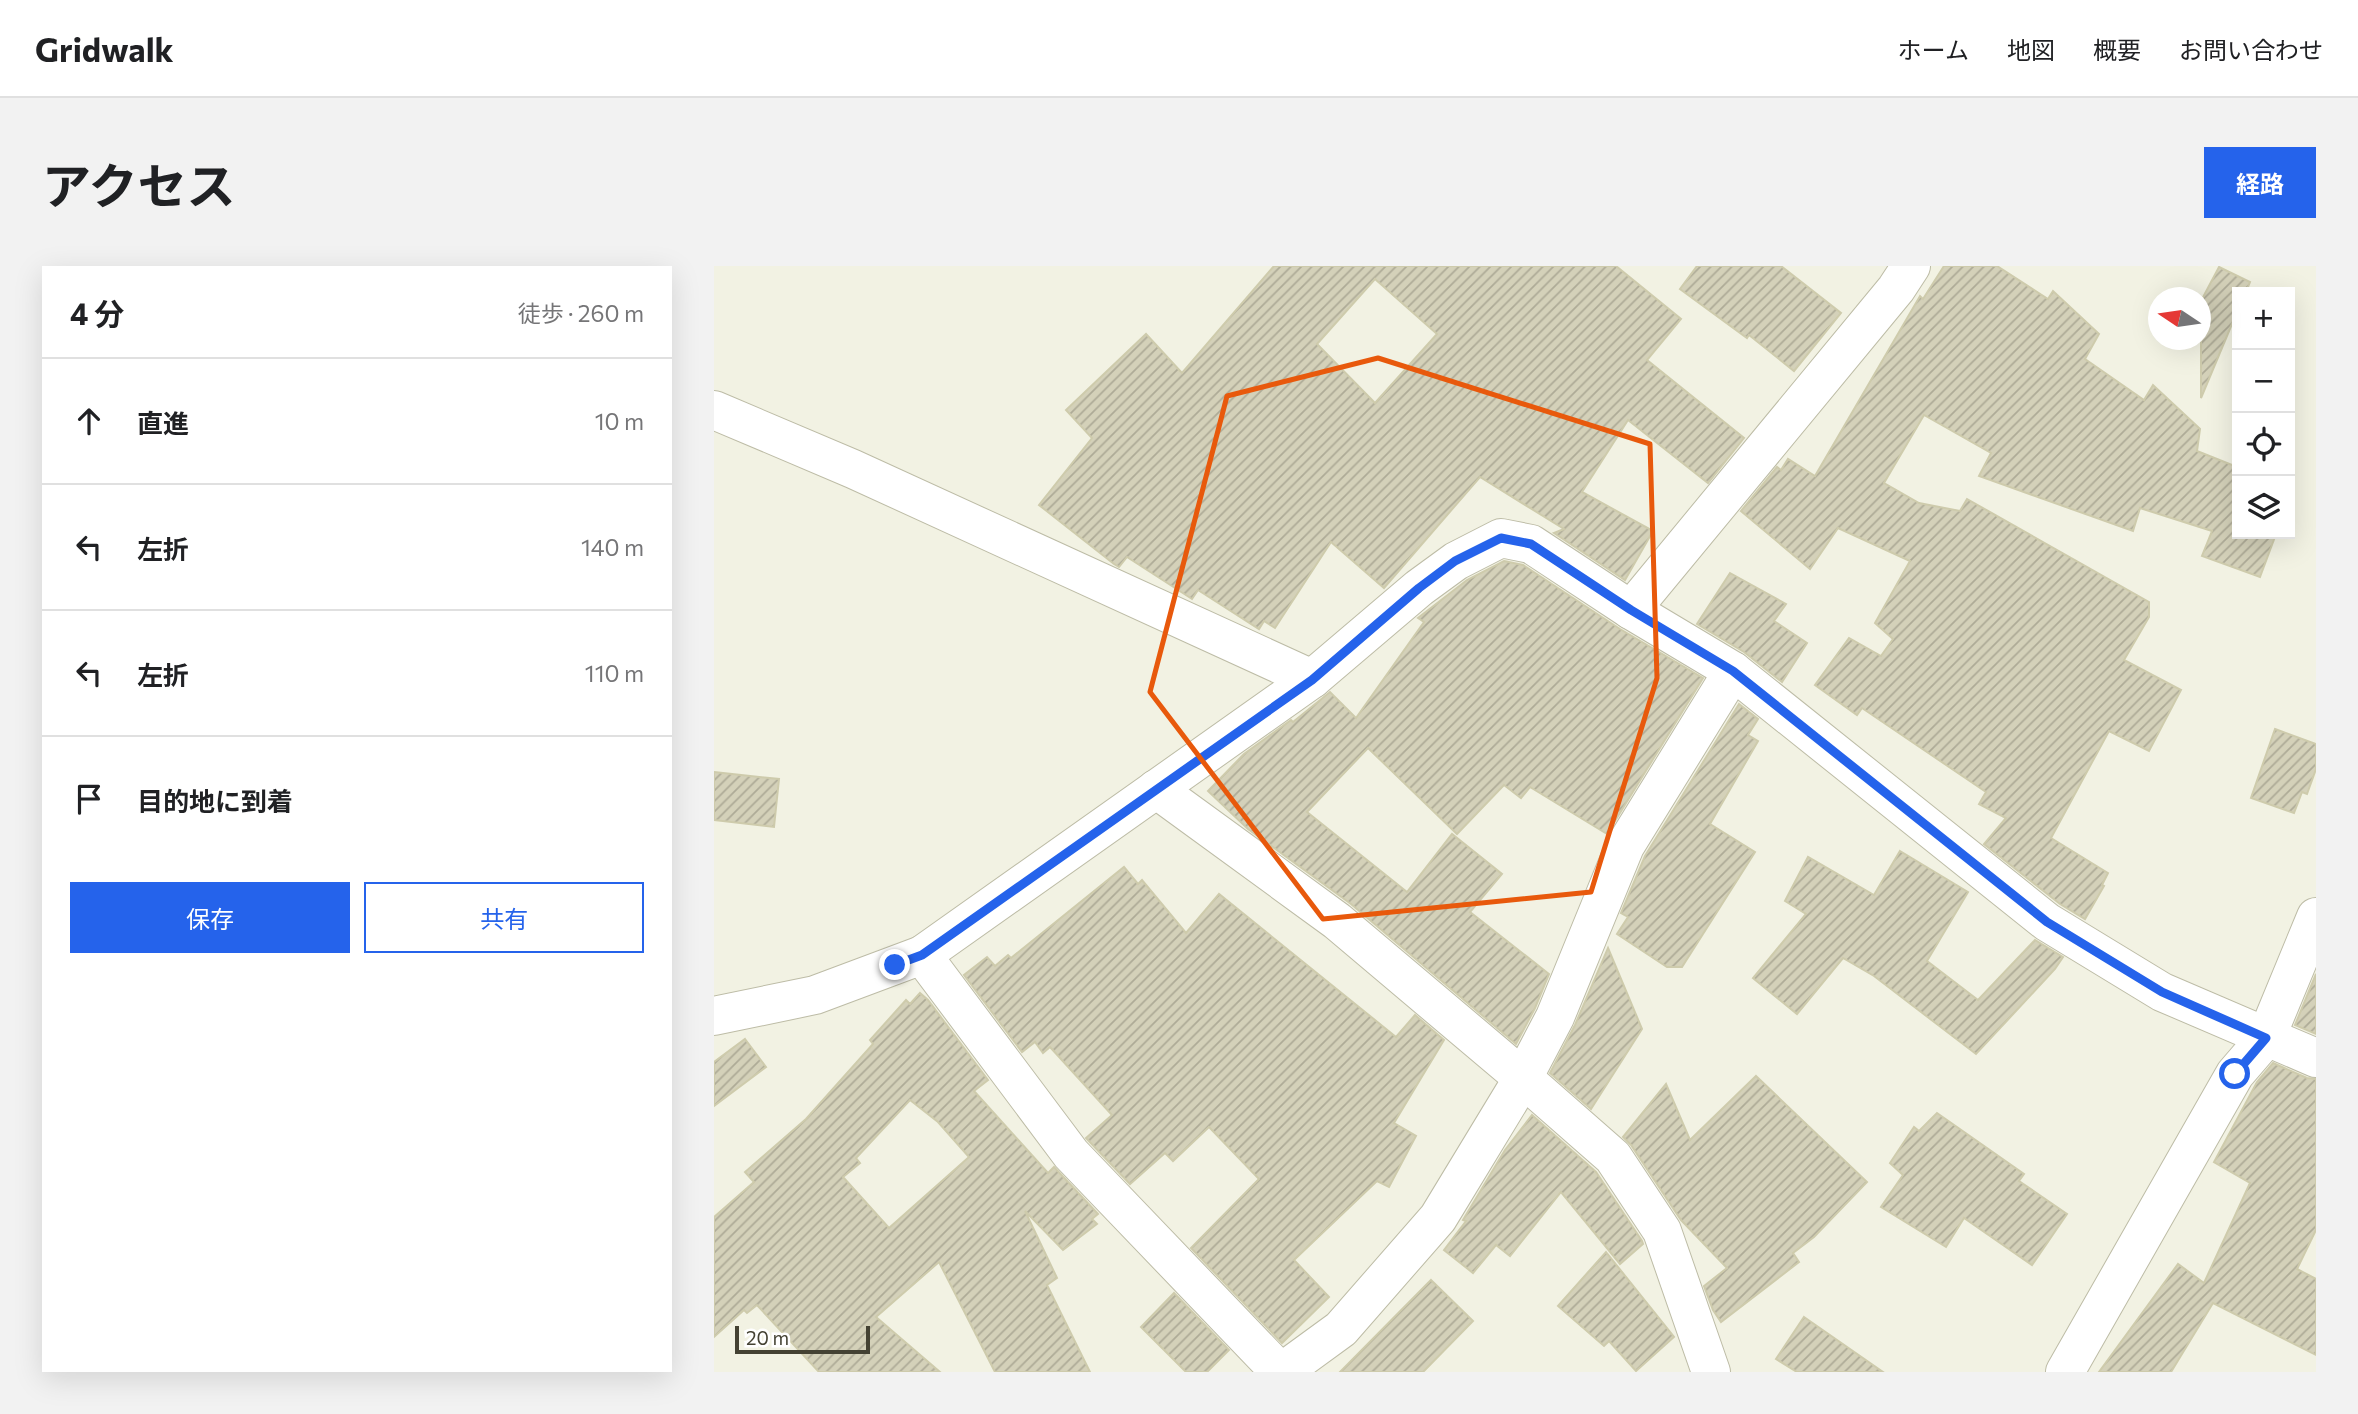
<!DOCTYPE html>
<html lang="ja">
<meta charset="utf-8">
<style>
:root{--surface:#fff;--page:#f2f2f2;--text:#202124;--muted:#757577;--line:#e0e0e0;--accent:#2563eb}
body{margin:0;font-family:Commissioner,"Noto Sans JP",sans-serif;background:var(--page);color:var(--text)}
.controls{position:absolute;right:21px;top:21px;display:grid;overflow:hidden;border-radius:0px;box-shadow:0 7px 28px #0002}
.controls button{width:63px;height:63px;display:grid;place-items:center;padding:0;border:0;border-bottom:2px solid var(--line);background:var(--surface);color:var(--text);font:35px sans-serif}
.compass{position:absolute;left:1434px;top:21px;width:63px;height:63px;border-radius:50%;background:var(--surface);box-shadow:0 7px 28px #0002;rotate:283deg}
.scale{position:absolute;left:21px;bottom:18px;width:135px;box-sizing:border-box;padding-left:7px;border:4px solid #444233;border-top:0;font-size:19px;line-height:24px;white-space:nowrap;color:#444233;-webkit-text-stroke:5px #fff;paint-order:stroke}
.stop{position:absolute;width:21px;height:21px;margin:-16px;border:5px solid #2563eb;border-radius:50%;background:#fff}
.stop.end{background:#2563eb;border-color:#fff;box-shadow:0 2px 7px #0008}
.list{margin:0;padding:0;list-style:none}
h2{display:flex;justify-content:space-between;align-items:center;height:91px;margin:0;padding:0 28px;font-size:30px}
h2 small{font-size:23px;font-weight:400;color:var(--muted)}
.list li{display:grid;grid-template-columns:46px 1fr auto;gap:21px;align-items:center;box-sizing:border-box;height:126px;padding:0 28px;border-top:2px solid var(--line)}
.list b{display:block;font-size:26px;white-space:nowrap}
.list em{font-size:23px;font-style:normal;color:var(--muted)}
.actions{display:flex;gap:14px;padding:21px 28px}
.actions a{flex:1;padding:16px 0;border:2px solid var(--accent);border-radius:0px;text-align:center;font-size:24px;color:var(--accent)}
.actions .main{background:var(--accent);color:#fff}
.icon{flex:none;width:38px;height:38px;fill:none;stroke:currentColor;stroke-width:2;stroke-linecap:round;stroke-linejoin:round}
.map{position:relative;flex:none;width:1602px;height:1106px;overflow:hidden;border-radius:0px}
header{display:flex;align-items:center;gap:42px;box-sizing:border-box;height:98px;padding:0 35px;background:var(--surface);border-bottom:2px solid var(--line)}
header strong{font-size:33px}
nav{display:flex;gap:38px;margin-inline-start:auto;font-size:24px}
.intro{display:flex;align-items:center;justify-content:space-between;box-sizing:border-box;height:168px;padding:0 42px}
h1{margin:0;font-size:49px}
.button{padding:18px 32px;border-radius:0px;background:var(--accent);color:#fff;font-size:24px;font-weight:700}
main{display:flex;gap:42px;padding:0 42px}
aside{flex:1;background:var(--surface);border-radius:0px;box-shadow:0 7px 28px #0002}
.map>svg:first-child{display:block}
.building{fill:url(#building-hatch);stroke:#cecbac;stroke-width:2;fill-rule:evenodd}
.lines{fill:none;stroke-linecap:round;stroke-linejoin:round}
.minor-casing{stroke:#bdbca6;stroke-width:40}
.minor{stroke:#fff;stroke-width:38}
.route{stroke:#2563eb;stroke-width:9}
.marked{fill:none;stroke:#e8590c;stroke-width:5;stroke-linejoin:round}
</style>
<header>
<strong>Gridwalk</strong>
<nav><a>ホーム</a><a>地図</a><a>概要</a><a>お問い合わせ</a></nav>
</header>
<div class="intro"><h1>アクセス</h1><a class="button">経路</a></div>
<main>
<aside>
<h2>4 分<small>徒歩 · 260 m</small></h2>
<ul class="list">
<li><svg class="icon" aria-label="ahead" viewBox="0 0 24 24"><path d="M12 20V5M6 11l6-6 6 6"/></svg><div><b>直進</b></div><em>10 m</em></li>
<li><svg class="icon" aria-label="left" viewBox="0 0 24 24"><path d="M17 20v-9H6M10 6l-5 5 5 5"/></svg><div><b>左折</b></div><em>140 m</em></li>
<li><svg class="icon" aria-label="left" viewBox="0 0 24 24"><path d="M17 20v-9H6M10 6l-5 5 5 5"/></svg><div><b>左折</b></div><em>110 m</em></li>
<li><svg class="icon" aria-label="arrive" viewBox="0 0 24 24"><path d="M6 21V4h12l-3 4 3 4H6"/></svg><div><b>目的地に到着</b></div></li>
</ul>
<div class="actions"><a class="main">保存</a><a>共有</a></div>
</aside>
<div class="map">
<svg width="1602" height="1106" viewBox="0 0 1602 1106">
<defs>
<pattern id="building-hatch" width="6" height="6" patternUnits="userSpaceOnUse" patternTransform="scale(1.75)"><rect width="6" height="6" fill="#d4d1b9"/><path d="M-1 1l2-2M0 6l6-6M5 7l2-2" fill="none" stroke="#aeab97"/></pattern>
</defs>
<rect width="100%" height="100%" fill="#f2f2e3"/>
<g class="building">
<path d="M560,0H902L967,53L933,94L1030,172L994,217L914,154L868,226L939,265L911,314L840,267L850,263L766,211L670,322L617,276L561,362L550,355L545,363L484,324L478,333L413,291L405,301L400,298L325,239L378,172L352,144L432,68L468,107ZM661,13L723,68L661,137L603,78Z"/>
<path d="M983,0H1067L1127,47L1080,105L1035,69L1033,72L966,23Z"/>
<path d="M1230,0H1283L1334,33L1339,25L1385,68L1371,93L1430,134L1439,119L1486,163L1483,185L1523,201V268H1562L1546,311L1488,290L1498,265L1426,242L1419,265L1265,210L1277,187L1210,149L1170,217L1205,237L1246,245L1253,233L1435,336V351L1410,394L1467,424L1435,485L1395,465L1337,572L1394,607L1388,619L1390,620L1371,653L1346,638L1270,578L1292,552L1265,538L1272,526L1148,442L1143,449L1101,419L1135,372L1167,390L1179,373L1161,357L1196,295L1124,262L1096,303L1027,245L1063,201L1067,204L1074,193L1101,210L1206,30L1209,33Z"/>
<path d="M1505,1L1536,16L1532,26H1523V46L1487,132V35Z"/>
<path d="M790,295L809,299L906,363L989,412L893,568L816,521L807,532L790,519L743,568L654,482L593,546L693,626L738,568L788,608L756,646L835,708L821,742L802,778L637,638L534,563L494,525L530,488L577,454L579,456L616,426L642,452L710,356L704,352L753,314Z"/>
<path d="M1016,307L1072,338L1060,355L1093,377L1068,416L1030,386L983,358Z"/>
<path d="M1025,438L1044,453L1034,469L1044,475L996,558L1041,586L968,701H953L903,668L914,651L907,647L931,590Z"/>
<path d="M1561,463L1602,478V503L1593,528L1588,526L1580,547L1537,532Z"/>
<path d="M0,506L65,513L60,561L0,554Z"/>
<path d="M1186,585L1254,626L1213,695L1264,734L1321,674L1349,691L1341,703L1262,788L1160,710L1129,692L1083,748L1039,712L1092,648L1071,635L1094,591L1160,629Z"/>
<path d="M410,601L424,618L428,614L472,667L505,628L682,771L701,749L730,774L680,857L702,870L675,921L663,915L580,994L615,1031L568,1077L477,982L545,913L495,861L459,895L451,887L416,918L372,872L398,849L336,781L329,787L321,776L308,786L250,709L273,691L281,700L294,689L297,692Z"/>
<path d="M894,682L928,763L877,843L836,807L861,759Z"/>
<path d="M1602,708V768L1581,759Z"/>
<path d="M206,727L214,734L274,814L260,825L334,907L340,901L384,948L378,953L383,958L349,984L311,945L343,1012L333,1019L376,1106H281L225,996L162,1051L226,1106H105L43,1039L33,1047L30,1044L0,1071V951L40,916L31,906L92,853L159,778L156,774L192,734L196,738ZM196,834L224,856L255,891L175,962L129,911L146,897L142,892Z"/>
<path d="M31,773L52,801L0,840V796Z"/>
<path d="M1559,797L1593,812L1602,813V964L1583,1003L1602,1013V1089L1499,1037L1457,1106H1385L1464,998L1490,1017L1536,917L1500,896L1543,816Z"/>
<path d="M1042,810L1153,916L1100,971L1079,987L1085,996L1007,1056L999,1044L990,1020L1013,1002L967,954L917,879L909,871L952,818L976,874Z"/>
<path d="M1223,847L1310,908L1305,915L1353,948L1318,999L1250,952L1232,981L1167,941L1189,909L1176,897L1200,861L1205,865Z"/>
<path d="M818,849L882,906L928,975L929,978L906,998L847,926L796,990L782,979L759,1007L730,984L752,955L749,954L791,884Z"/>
<path d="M892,986L960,1071L922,1105L895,1075L890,1080L844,1040Z"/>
<path d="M717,1014L759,1055L709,1106H626Z"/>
<path d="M460,1027L515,1084L493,1106H472L427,1061Z"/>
<path d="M1090,1051L1169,1106H1083L1062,1093Z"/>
</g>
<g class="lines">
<defs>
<g id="minor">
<path d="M0,144L139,203L598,413"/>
<path d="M917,344L1182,23L1197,0"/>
<path d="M442,523L623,655L809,812L899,891L948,965L997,1106"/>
<path d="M208,689L357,888L566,1106"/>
<path d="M0,750L101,729L208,689L598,413L705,322L742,295L787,272L817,278L917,344L1019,405L1333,656L1448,726L1602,792"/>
<path d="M568,1106L627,1063L724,952L809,812L841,751L911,580L1019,405"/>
<path d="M1351,1106L1521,808L1552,772L1602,651"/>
</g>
</defs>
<use href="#minor" class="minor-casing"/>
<use href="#minor" class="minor"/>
</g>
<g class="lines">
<path class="route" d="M181,699L208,689L598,414L705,322L741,295L787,272L817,278L917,344L1019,405L1333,656L1448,726L1552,772L1521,808"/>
</g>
<path class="marked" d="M664,92L936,178L943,412L877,626L609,653L436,426L513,130Z"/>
</svg>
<div class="controls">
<button>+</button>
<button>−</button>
<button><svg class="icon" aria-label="locate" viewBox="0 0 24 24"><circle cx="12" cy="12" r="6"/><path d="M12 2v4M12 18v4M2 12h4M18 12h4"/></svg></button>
<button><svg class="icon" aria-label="layers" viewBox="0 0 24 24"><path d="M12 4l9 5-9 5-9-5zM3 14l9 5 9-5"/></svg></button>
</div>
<svg class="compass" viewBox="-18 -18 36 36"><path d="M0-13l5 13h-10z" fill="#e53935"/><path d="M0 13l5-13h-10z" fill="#757577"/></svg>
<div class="scale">20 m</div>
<div class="stop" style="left:1521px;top:808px"></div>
<div class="stop end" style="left:181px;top:699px"></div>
</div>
</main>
